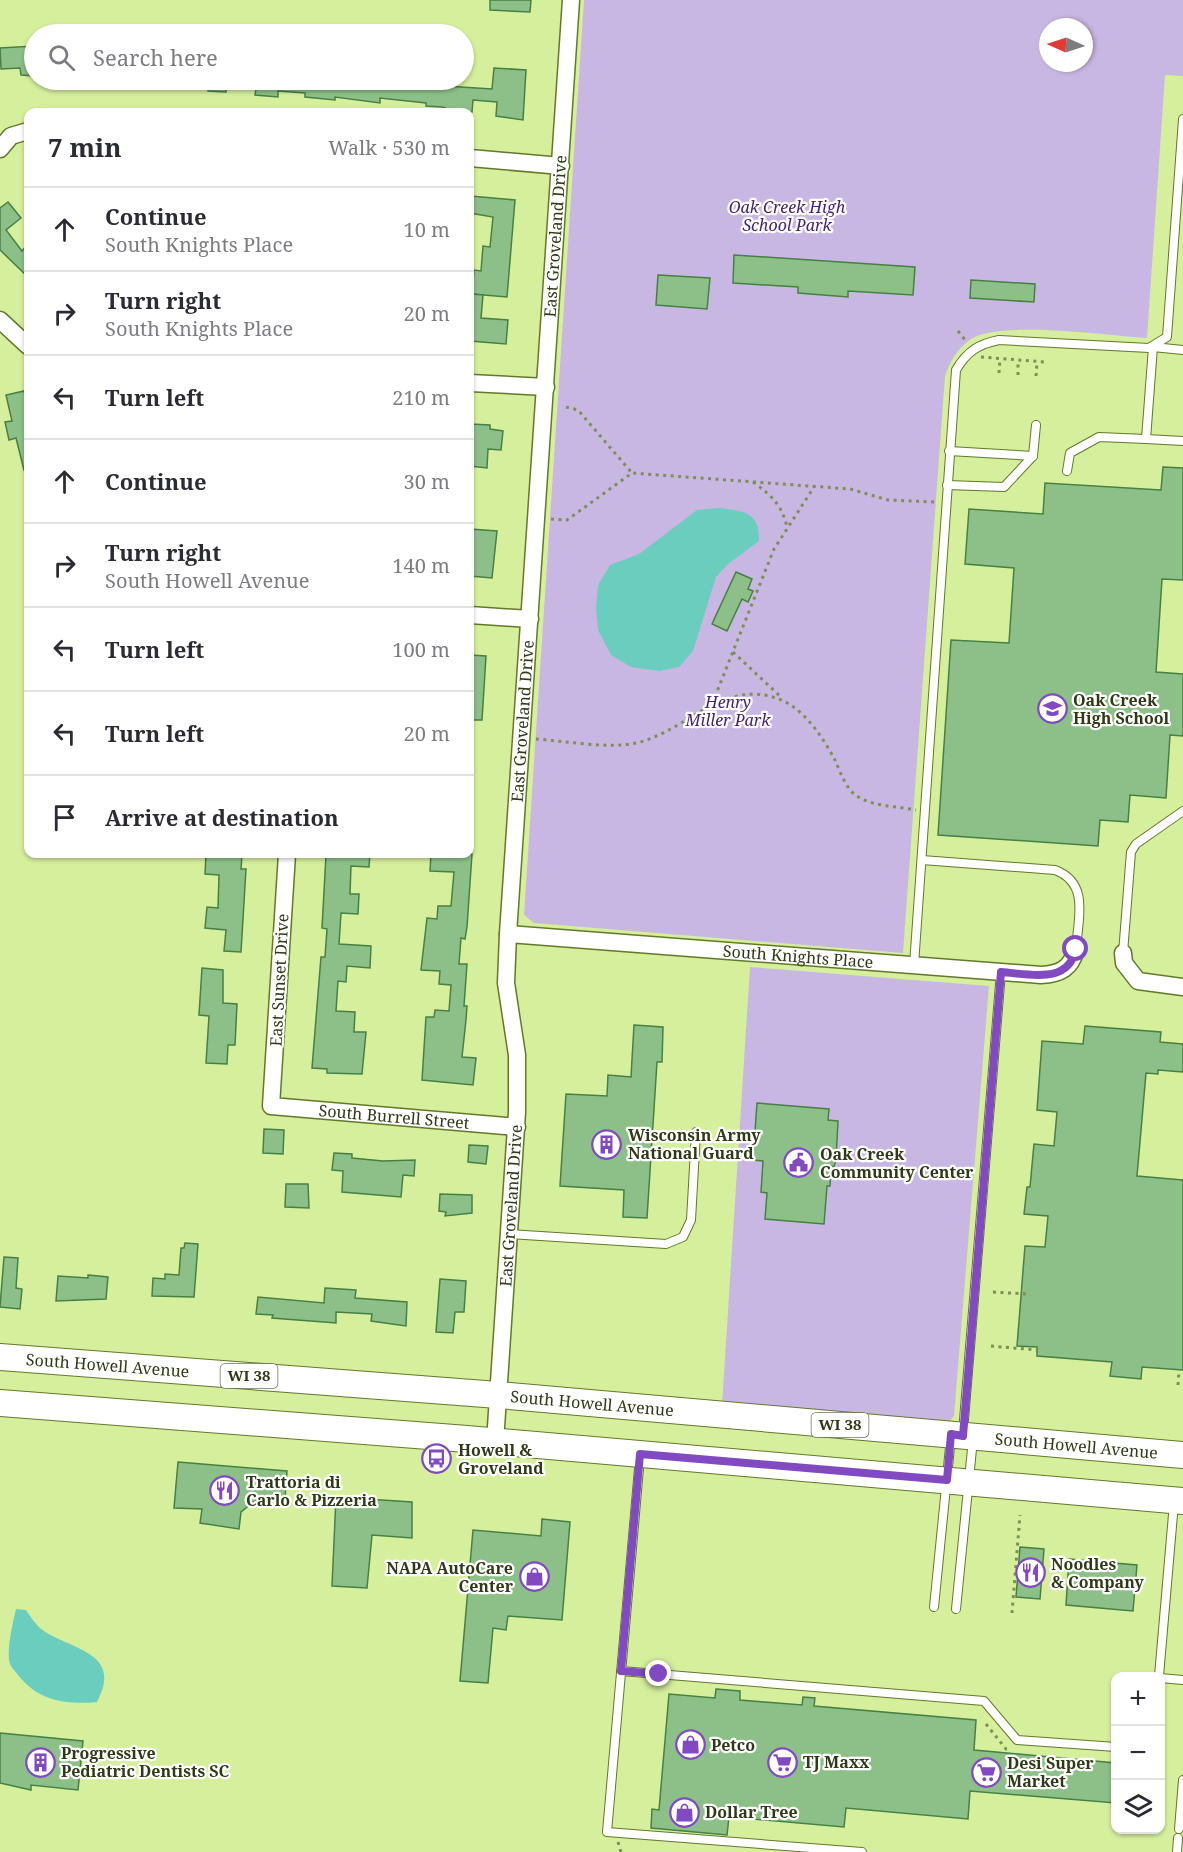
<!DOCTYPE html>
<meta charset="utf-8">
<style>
:root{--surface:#fff;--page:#f7f7f7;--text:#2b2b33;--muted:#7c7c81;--line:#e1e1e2}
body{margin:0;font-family:"Noto Serif",serif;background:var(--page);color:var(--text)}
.controls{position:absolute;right:18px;bottom:18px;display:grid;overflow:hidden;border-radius:12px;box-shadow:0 2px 4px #0004}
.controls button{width:54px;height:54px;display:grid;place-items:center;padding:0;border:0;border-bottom:2px solid var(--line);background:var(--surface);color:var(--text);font:30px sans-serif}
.compass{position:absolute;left:1039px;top:18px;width:54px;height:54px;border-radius:50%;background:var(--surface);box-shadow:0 2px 4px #0004;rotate:273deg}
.stop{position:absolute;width:18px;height:18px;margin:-14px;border:4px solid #824ac1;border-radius:50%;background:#fff}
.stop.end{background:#824ac1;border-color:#fff;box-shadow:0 2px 6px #0008}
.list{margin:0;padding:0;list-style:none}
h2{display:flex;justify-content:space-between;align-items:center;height:78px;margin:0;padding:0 24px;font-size:26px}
h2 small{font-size:20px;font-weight:400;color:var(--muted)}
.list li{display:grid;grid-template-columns:39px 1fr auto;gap:18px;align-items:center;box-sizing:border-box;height:84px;padding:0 24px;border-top:2px solid var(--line)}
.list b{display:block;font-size:22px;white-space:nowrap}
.list p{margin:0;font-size:20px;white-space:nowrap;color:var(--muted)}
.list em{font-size:20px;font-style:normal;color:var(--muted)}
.icon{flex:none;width:33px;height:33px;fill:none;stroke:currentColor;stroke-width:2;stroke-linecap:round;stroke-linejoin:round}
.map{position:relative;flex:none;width:1183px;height:1852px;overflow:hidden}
.search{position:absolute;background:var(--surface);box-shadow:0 2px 4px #0004;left:24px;top:24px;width:450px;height:66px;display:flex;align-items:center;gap:15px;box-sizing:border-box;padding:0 21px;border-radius:33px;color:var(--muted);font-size:22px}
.panel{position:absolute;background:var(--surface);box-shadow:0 2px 4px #0004;left:24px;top:108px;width:450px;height:750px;border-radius:12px}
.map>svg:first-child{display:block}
.green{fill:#c9b7e3;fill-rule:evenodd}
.water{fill:#6bcdbe}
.building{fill:#8dc088;stroke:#478043;stroke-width:1.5}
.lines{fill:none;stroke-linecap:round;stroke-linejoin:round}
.lane-casing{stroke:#637828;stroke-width:10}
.street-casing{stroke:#637828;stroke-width:19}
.primary-casing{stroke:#637828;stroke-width:28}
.path{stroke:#7d8f56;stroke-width:3;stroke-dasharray:3 4.5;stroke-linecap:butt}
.lane{stroke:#fff;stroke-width:8}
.street{stroke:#fff;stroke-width:16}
.primary{stroke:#fff;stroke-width:26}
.route{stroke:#824ac1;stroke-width:8}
.labels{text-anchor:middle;stroke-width:4.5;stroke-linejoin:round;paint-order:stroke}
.shield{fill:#fff;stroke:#6d745d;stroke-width:1.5}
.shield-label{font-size:15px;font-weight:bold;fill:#2f3917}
.park-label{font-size:16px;font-style:italic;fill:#47226d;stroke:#fff}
.street-label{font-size:16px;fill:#2f3917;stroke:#fff}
.poi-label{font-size:16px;font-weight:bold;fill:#2f3917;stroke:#fff;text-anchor:start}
</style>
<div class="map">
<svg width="1183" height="1852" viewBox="0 0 1183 1852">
<rect width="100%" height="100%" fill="#d5ef9d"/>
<g class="green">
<path d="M584,0H1183V76L1165,75L1147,338C1111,336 999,320 971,339C958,348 950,361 945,376L903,953L534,923L524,915ZM1048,27H1084V63H1048Z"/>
<path d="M750,967L989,986L954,1416L949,1422L722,1405Z"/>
</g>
<g class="water">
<path d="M719,508C744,511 760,512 759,541L728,564L716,577L693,651L679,667L659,671L631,667L611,655L598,630L596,608L598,585L610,565L639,554L697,510Z"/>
<path d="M16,1609L26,1610C30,1616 35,1624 41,1629C67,1649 125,1651 97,1702C67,1705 38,1701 18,1675C16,1672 11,1667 10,1664C6,1651 13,1622 16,1609Z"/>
</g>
<g class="building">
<path d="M490,0H531L530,12L490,10Z"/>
<path d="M34,46V76L21,75L20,68L1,69L0,48Z"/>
<path d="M494,68L526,70L523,120L496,116L497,102L473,100L472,112H451V110L442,107L426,106V103L380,98V103L335,97V100L305,97V93L278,91V97L255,95L256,89L249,88V80H415L414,84L492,89Z"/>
<path d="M209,80H227L226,92L208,91Z"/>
<path d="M470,196L515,200L507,297L472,294L474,270L481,271L483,246L490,247L493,217L470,213Z"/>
<path d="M8,202L21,218L6,230L22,251L28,244V277L0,250V208Z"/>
<path d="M734,255L915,267L913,295L848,291V297L798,293V287L733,283Z"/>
<path d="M658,275L710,278L707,309L656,305Z"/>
<path d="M971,280L1035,284L1034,302L970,298Z"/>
<path d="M472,294L483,295L481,318L508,320L506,344L470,341Z"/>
<path d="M24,391L28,408V469L24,470L16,438L9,440L5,422L12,421L6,395Z"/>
<path d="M470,424L490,425V429L503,431L501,450L488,449L487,468L470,466Z"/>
<path d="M1163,467L1183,468V580L1162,579L1156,672L1183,674V736L1170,735L1166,798L1130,795L1128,822L1100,820L1098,846L938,835L951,640L1009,643L1014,568L965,564L969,509L1043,514L1045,483L1161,490Z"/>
<path d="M470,529L497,531L492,578L470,576Z"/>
<path d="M736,572L752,579L748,589L753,591L748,602L742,599L727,631L712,624Z"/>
<path d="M470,655L486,656L482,720H470Z"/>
<path d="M206,854L242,855L241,869H246L241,952L224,951L226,930L205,928L207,907L218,908L219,875L205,874Z"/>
<path d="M331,854H370L369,867L351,866L350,894H359L358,914L341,913L339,944L371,946L370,968L347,966L346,982L338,981L336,1011L355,1012L354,1032H366L362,1074L327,1073V1069L312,1068L321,957H325L327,929L322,928L326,855Z"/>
<path d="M431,854H472L467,927L465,939L461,938L459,964H467L464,1006H467L466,1020L462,1057L476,1058L473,1085L422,1080L426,1017H434L435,1010L449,1011L451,985L439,984L440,971L421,970L427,918L437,919L438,906H451L454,872L430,871Z"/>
<path d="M202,968L223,970V1003L237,1004L235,1045H228L227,1064L206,1063L209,1016L199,1015Z"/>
<path d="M634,1025L663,1027L662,1062H657L647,1218L623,1217L624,1190L560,1186L566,1094L607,1096L608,1075L631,1077Z"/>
<path d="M1085,1026L1161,1032L1160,1042L1183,1044V1072L1158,1070V1074L1146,1073L1137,1176L1183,1180V1370L1142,1367L1141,1379L1110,1376L1112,1362L1037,1356V1347L1017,1346L1025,1246L1045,1247L1048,1216L1024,1214L1027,1187H1030L1034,1144L1054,1146L1057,1112L1037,1110L1042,1041L1083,1044Z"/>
<path d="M757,1103L829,1109L828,1120L838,1121L836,1160L834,1167L831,1166L830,1186H827L824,1224L765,1219L767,1193L761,1192L763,1161L753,1160Z"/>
<path d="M264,1129L284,1130L283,1154L263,1153Z"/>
<path d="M469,1145L488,1146L486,1164L468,1162Z"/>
<path d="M334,1153L352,1154V1158L383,1161L415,1160L414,1176L403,1175L401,1197L342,1192L343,1171L332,1170Z"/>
<path d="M286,1184H308L309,1208L285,1207Z"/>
<path d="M440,1194L472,1195V1213L445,1216L446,1212L439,1211Z"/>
<path d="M185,1243L198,1244L194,1297L152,1296L153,1278L165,1279V1274L179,1275L181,1248H184Z"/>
<path d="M4,1257L18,1258L16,1288L22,1289L20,1309L0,1307Z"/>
<path d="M88,1275L108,1277L106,1299L56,1301L58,1276L88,1278Z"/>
<path d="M440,1279L466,1281L464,1312H455L453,1333L436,1332Z"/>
<path d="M325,1288L356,1290L355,1298L407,1302L406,1326L371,1321L372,1314L336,1312V1323L272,1318L273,1315L256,1314L258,1297L324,1303Z"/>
<path d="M178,1462L287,1471L285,1499L260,1497L241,1512L239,1529L200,1523L202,1509L174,1508Z"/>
<path d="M336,1497L412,1502V1538L372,1535L367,1588L332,1586Z"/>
<path d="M542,1519L570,1522L562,1620L508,1616L506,1630L493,1628L488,1683L460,1681L473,1530L541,1536Z"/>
<path d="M1020,1547L1044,1549L1040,1599L1016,1597Z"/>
<path d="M1069,1559L1137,1565L1133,1611L1066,1605Z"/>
<path d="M716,1689L740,1691V1700L802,1705L803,1697L815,1698L814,1706L976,1720L974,1750L1116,1763V1803L970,1791L968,1819L846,1808L844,1827L729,1817L727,1835L651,1828L652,1809L659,1810L669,1694L715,1698Z"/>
<path d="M0,1733L83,1741L78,1790L31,1785V1790L0,1783Z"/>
</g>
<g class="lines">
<defs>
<g id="lane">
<path d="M1146,439L1183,441"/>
<path d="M949,451L1033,456L1036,425"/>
<path d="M1067,471L1070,453L1099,437L1146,439L1153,347L1183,350"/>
<path d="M947,485L1004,487L1033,456"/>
<path d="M922,860L1055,870C1090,883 1078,919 1076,949"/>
<path d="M1123,953L1131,852L1136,844L1183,811"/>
<path d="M914,965L956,370C967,351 979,344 999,340L1149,348L1167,337L1183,119"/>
<path d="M509,1234L666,1244L683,1237L691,1220L696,1132"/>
<path d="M963,1432L1001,972"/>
<path d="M640,1457L607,1832L862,1852"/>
<path d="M934,1607L951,1437"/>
<path d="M956,1609L973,1439"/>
<path d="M621,1671L984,1701L1017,1740L1116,1747"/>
<path d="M1159,1676L1174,1503"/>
<path d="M1160,1678L1183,1680"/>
<path d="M1179,1829L1183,1780"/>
<path d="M1177,1852L1178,1838"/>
</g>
<g id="street">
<path d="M0,149L11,136L28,131"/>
<path d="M470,158L561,166"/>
<path d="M0,320L28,346"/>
<path d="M470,383L546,387"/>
<path d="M470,615L530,619"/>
<path id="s1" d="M287,854L271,1106L517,1127"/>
<path id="s2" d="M508,934L1041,975C1060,974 1071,969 1076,949"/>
<path d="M1123,953L1124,963L1138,981L1183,987"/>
<path id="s3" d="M495,1442L517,1112V1055L506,983L508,934L571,0"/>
</g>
<g id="primary">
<path id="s4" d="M0,1357L498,1395L1183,1455"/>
<path d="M0,1403L467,1439L1183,1501"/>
</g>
</defs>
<use href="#lane" class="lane-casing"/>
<use href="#street" class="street-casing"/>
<use href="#primary" class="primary-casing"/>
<g class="path">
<path d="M958,331L965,340"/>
<path d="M981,357L1045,362"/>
<path d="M999,373L1000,359"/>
<path d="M1018,375V361"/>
<path d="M1036,376L1037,362"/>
<path d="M566,407L578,410L632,473"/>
<path d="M753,482C771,495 782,505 787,527"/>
<path d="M551,519L567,520L632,473L850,489L888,500L935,502"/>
<path d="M733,652L782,698"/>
<path d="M712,704L774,549L814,487"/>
<path d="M536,739C564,741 608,749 636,743C686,732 723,678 779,699C805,709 824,739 836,762C840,772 846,787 854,794C871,807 896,806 916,810"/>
<path d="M993,1292L1027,1294"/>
<path d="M991,1346L1037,1350"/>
<path d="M1178,1385L1179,1370"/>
<path d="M1012,1613L1020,1515"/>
<path d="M986,1724L1006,1749H1009"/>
<path d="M1111,1727H1116"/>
<path d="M618,1842L621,1852"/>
</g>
<use href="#lane" class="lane"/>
<use href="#street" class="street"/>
<use href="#primary" class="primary"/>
</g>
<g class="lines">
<path class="route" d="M659,1674L621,1671L640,1454L947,1480L951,1434L963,1436L1001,972C1030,974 1068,985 1076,949"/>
</g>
<defs>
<symbol id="school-ring" viewBox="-11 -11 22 22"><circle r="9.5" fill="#fff" stroke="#824ac1" stroke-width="1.5"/><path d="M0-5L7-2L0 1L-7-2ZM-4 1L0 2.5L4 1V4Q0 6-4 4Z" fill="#824ac1"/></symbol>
<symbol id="building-ring" viewBox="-11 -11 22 22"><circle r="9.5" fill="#fff" stroke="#824ac1" stroke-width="1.5"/><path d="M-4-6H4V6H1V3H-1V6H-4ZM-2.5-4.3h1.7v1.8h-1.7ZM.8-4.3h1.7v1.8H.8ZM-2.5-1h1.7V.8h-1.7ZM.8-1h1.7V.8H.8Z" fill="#824ac1"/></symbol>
<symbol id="civic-ring" viewBox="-11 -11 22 22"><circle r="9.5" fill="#fff" stroke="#824ac1" stroke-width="1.5"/><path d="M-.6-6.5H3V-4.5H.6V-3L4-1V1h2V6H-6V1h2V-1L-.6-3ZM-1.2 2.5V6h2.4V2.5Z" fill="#824ac1"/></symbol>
<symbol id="bus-ring" viewBox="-11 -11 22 22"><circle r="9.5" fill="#fff" stroke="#824ac1" stroke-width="1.5"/><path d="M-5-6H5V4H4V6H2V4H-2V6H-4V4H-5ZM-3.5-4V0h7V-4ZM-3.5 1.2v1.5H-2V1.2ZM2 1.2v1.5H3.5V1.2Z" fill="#824ac1"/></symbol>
<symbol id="restaurant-ring" viewBox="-11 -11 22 22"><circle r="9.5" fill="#fff" stroke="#824ac1" stroke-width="1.5"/><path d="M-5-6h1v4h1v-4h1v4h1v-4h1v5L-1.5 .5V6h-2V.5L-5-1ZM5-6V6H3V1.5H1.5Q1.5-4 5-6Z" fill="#824ac1"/></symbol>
<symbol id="shop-ring" viewBox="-11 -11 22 22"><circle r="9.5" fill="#fff" stroke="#824ac1" stroke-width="1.5"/><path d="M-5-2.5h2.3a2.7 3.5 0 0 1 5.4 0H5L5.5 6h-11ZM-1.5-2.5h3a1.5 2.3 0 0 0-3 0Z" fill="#824ac1"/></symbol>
<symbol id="supermarket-ring" viewBox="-11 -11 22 22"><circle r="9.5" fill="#fff" stroke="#824ac1" stroke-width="1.5"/><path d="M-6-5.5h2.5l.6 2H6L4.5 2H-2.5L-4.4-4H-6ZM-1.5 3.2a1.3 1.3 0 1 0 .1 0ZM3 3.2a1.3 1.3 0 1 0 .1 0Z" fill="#824ac1"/></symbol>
</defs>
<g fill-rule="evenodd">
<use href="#school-ring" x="1036" y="692" width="33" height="33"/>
<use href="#building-ring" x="590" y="1128" width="33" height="33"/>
<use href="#civic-ring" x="782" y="1146" width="33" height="33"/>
<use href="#bus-ring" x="420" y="1442" width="33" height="33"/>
<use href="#restaurant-ring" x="208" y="1474" width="33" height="33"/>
<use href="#restaurant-ring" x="1014" y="1556" width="33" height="33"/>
<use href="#shop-ring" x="518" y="1560" width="33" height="33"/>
<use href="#shop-ring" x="674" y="1728" width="33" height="33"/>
<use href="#building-ring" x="24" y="1746" width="33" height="33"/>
<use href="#supermarket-ring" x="766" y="1746" width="33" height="33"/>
<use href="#supermarket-ring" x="970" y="1756" width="33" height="33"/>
<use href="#shop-ring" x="668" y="1796" width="33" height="33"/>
</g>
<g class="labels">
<g class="shield">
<rect x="220.5" y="1364" width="57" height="24" rx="4.5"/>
<rect x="811.5" y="1413" width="57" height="24" rx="4.5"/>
</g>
<g class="shield-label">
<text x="249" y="1381">WI 38</text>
<text x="840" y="1430">WI 38</text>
</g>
<g class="park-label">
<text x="787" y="213">Oak Creek High<tspan x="787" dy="18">School Park</tspan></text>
<text x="728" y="708">Henry<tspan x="728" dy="18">Miller Park</tspan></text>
</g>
<g class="street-label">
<text dy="6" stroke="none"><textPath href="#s3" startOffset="1209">East Groveland Drive</textPath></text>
<text dy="6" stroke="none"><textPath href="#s3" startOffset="723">East Groveland Drive</textPath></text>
<text dy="6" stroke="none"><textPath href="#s2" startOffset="291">South Knights Place</textPath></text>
<text transform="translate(279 980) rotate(-87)" y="6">East Sunset Drive</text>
<text dy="6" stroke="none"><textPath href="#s1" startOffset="376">South Burrell Street</textPath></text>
<text dy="6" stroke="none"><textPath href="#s3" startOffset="237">East Groveland Drive</textPath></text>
<text dy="6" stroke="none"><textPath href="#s4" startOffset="108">South Howell Avenue</textPath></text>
<text dy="6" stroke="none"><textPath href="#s4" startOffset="594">South Howell Avenue</textPath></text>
<text dy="6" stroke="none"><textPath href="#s4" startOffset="1080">South Howell Avenue</textPath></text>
</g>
<g class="poi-label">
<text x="1073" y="706">Oak Creek<tspan x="1073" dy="18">High School</tspan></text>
<text x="628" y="1141">Wisconsin Army<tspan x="628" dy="18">National Guard</tspan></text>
<text x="820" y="1160">Oak Creek<tspan x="820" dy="18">Community Center</tspan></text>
<text x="458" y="1456">Howell &amp;<tspan x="458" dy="18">Groveland</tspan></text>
<text x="246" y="1488">Trattoria di<tspan x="246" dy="18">Carlo &amp; Pizzeria</tspan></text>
<text x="1051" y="1570">Noodles<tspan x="1051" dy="18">&amp; Company</tspan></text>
<text x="513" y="1574" text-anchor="end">NAPA AutoCare<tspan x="513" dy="18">Center</tspan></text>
<text x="711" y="1751">Petco</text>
<text x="61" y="1759">Progressive<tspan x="61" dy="18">Pediatric Dentists SC</tspan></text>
<text x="803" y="1768">TJ Maxx</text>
<text x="1007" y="1769">Desi Super<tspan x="1007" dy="18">Market</tspan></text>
<text x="705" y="1818">Dollar Tree</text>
</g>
</g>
</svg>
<div class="controls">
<button>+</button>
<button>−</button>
<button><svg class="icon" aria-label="layers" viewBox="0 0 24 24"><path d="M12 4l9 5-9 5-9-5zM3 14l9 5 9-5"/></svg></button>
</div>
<svg class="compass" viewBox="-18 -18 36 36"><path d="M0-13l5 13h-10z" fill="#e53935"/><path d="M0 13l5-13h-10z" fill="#7c7c81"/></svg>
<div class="stop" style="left:1076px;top:949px"></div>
<div class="stop end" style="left:659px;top:1674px"></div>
<div class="search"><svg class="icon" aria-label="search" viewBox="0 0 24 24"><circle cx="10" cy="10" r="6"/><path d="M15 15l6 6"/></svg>Search here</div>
<section class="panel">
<h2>7 min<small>Walk · 530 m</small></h2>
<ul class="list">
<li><svg class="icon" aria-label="ahead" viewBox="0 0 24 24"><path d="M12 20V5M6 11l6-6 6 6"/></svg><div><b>Continue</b><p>South Knights Place</p></div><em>10 m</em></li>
<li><svg class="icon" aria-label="right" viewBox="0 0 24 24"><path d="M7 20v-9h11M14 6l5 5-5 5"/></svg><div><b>Turn right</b><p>South Knights Place</p></div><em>20 m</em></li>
<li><svg class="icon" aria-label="left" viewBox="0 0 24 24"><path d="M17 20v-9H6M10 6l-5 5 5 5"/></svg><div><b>Turn left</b></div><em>210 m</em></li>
<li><svg class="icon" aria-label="ahead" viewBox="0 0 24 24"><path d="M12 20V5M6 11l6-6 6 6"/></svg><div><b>Continue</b></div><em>30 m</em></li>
<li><svg class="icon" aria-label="right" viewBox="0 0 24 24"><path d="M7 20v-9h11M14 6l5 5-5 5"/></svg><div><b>Turn right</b><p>South Howell Avenue</p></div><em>140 m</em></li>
<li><svg class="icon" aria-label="left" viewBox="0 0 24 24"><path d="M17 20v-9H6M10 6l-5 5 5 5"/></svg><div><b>Turn left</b></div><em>100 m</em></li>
<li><svg class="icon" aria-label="left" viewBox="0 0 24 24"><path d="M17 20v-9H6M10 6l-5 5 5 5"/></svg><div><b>Turn left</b></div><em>20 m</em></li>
<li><svg class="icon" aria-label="arrive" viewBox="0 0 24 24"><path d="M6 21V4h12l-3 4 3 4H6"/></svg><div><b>Arrive at destination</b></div></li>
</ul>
</section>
</div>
